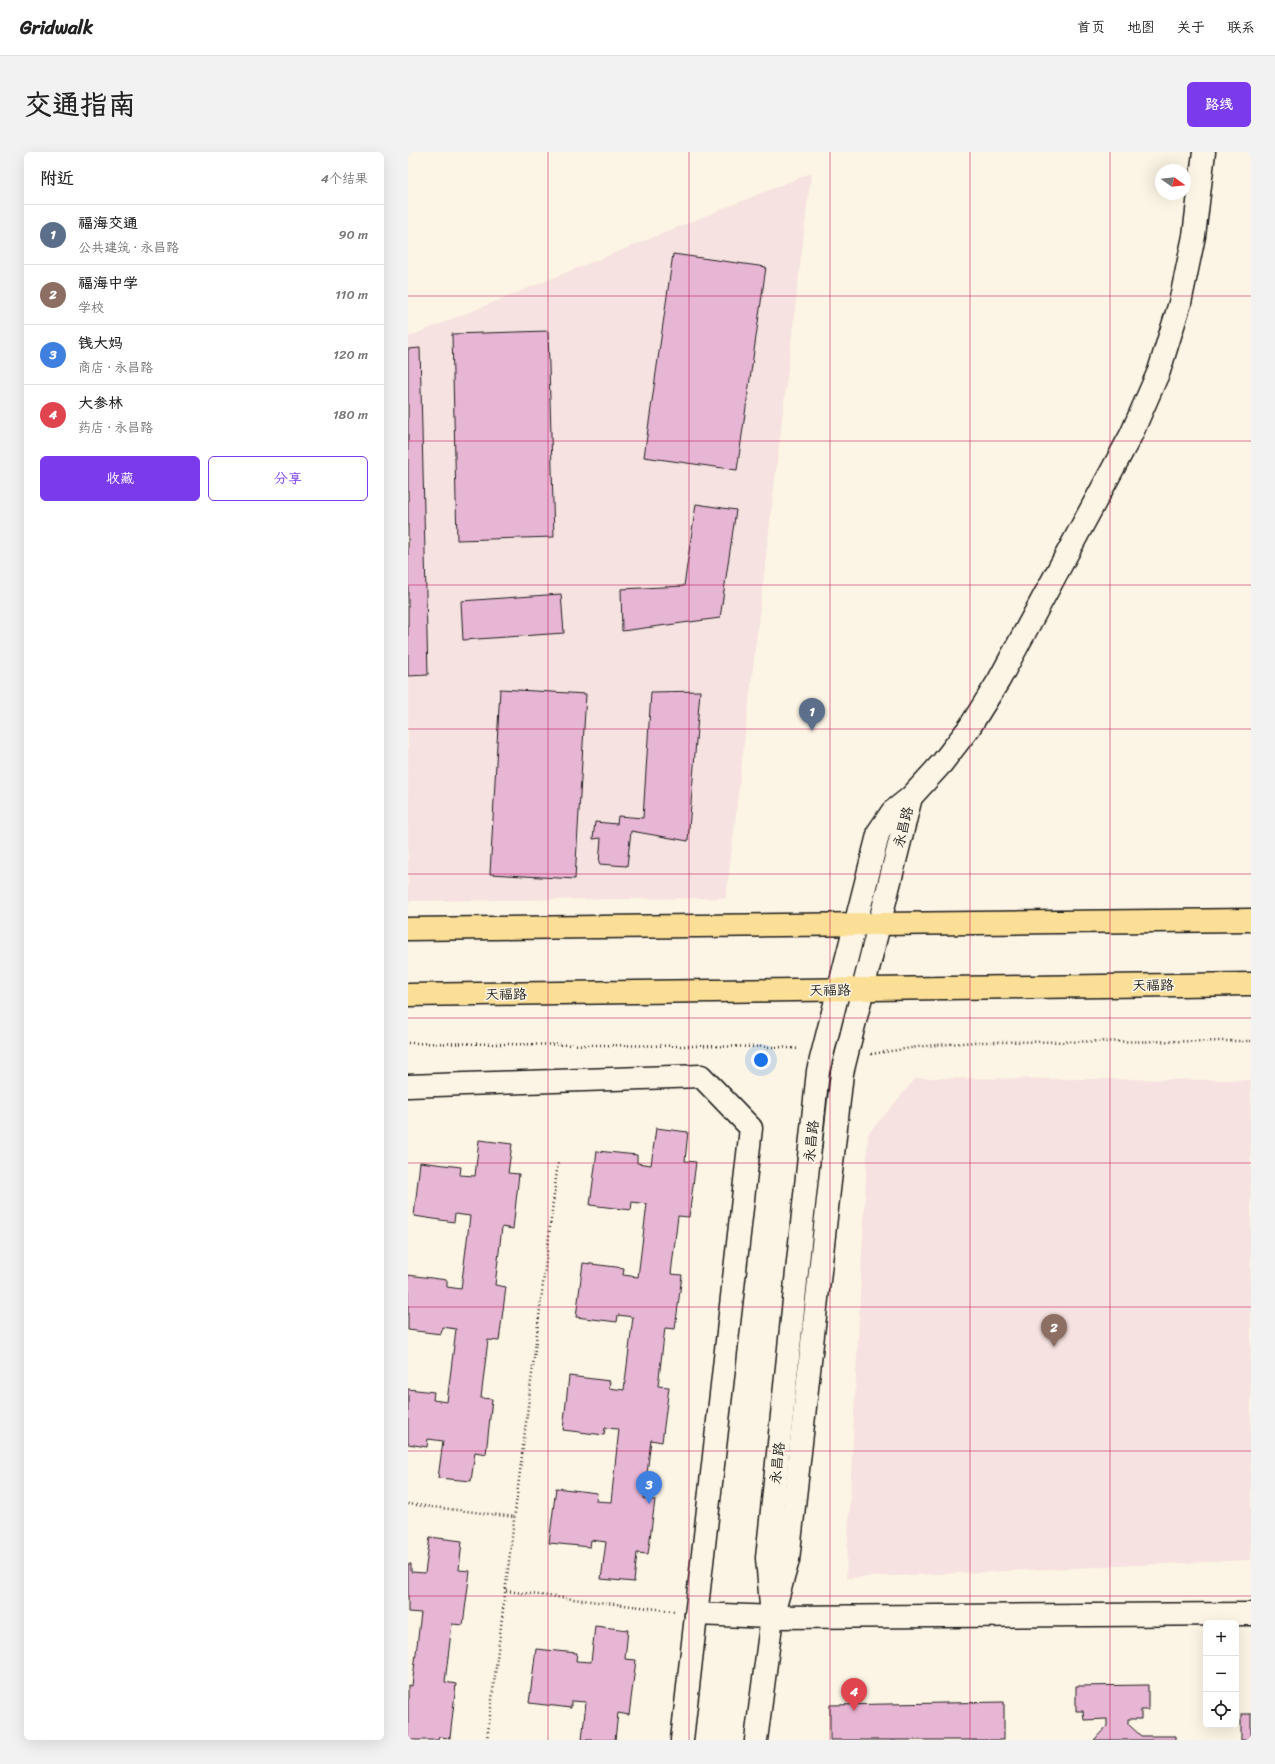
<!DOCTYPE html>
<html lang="zh">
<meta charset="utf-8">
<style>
:root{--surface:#fff;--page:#f2f2f2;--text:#222;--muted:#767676;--line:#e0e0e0;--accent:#7c3aed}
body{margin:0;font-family:Sriracha,"LXGW WenKai TC",sans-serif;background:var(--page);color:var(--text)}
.controls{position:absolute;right:12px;bottom:12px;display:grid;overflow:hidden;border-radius:6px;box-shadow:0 4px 16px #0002}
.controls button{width:36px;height:36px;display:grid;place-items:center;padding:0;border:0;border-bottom:1px solid var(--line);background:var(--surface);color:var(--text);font:20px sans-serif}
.compass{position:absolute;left:747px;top:12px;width:36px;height:36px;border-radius:50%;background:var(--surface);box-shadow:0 4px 16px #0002;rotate:105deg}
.you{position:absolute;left:353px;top:908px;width:14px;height:14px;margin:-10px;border:3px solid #fff;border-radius:50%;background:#1a73e8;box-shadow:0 0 0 6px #1a73e833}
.badge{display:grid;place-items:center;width:26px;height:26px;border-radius:50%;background:var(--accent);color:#fff;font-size:13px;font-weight:700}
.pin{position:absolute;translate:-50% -33px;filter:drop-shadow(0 1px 2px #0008)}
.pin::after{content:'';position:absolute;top:21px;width:14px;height:12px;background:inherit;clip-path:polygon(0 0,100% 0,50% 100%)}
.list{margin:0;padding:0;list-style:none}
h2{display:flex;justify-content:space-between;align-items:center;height:52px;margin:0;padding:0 16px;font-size:17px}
h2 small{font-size:13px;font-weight:400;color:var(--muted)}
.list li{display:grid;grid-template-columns:26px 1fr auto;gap:12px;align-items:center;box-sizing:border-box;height:60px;padding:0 16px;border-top:1px solid var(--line)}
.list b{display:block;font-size:15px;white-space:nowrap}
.list p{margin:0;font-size:13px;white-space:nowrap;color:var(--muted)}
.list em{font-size:13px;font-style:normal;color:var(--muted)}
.actions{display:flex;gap:8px;padding:12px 16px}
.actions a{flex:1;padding:9px 0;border:1px solid var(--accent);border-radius:6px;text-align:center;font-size:14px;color:var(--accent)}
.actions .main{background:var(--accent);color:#fff}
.icon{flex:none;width:22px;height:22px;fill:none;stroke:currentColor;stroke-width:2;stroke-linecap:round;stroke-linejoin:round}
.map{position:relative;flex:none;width:843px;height:1588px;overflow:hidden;border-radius:6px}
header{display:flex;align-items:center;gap:24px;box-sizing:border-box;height:56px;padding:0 20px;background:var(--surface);border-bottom:1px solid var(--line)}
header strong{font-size:19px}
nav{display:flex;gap:22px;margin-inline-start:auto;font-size:14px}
.intro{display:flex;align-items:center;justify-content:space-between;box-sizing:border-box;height:96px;padding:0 24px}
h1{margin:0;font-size:28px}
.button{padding:10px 18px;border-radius:6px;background:var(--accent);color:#fff;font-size:14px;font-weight:700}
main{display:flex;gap:24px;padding:0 24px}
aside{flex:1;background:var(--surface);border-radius:6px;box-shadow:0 4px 16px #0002}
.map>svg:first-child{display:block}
.built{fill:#f6e2e0}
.building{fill:#e8b6d5;stroke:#1c1c1c}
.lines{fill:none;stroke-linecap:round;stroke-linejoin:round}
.minor-casing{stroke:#1c1c1c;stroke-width:25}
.major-casing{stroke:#1c1c1c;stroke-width:25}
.path{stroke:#1c1c1c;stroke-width:2.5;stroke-dasharray:1 3;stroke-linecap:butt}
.minor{stroke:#fcf5e5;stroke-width:22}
.major{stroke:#fbdf96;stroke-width:22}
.grid{fill:none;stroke:#c2185b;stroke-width:1;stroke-opacity:0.55}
.labels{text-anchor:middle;stroke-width:3;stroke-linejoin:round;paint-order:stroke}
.street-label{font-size:14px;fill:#1c1c1c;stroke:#fcf5e5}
</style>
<header>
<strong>Gridwalk</strong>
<nav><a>首页</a><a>地图</a><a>关于</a><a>联系</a></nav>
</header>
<div class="intro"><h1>交通指南</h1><a class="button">路线</a></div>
<main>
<aside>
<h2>附近<small>4个结果</small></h2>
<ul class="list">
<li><span class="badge" style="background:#5c6f8a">1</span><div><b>福海交通</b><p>公共建筑 · 永昌路</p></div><em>90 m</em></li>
<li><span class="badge" style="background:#8d6e63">2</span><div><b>福海中学</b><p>学校</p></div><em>110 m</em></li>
<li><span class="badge" style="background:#3f7fe0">3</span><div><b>钱大妈</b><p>商店 · 永昌路</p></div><em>120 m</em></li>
<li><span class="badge" style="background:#e0444e">4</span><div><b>大参林</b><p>药店 · 永昌路</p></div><em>180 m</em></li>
</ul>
<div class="actions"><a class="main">收藏</a><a>分享</a></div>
</aside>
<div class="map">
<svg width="843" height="1588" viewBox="0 0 843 1588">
<rect width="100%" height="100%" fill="#fcf5e5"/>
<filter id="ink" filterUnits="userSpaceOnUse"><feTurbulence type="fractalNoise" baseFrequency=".025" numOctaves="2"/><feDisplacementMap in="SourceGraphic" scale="8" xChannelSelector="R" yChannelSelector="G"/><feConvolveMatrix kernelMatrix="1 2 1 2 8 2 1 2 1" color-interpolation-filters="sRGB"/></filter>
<g filter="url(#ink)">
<g class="built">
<path d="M403,21L318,746L0,749V185Z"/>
<path d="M508,926L843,928V1408L438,1426L460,982Z"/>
</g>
<g class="building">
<path d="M265,102L358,115L329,318L236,305Z"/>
<path d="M140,179L146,385L49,388L44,182Z"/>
<path d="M12,196L20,523L0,524V197Z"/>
<path d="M288,352L328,358L312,466L214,479L213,437L276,434Z"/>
<path d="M153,442L156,481L55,488L53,449Z"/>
<path d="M92,537L178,542L167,727L82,722Z"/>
<path d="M292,539L280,689L223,679L219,714L191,712L193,686L185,687L187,670L209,672L210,664L235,666L243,540Z"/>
<path d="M248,976L280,980L277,1009L288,1010L281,1065L270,1064L263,1122L274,1123L267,1177L257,1176L250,1234L261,1235L254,1290L243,1288L236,1347L247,1348L240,1402L229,1401L226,1430L193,1427L198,1390L183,1388L182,1395L141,1391L148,1336L189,1341L188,1349L203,1350L211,1277L197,1276L196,1283L155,1278L161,1224L202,1229L201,1236L216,1238L225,1165L210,1163L209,1170L168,1165L175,1111L216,1116L215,1123L230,1125L239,1052L224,1050L223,1058L182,1053L189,999L229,1003V1011L243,1013Z"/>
<path d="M71,988L104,992L100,1021L111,1022L105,1077L94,1075L87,1133L98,1135L91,1189L80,1188L73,1246L84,1247L78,1302L67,1300L63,1329L30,1326L35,1289L20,1287L19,1295L0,1292V1237L26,1240L25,1248L39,1250L48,1177L34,1175L33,1182L0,1178V1123L39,1128V1135L53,1137L62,1064L47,1062L46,1070L6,1064L12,1010L53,1015L52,1023L67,1024Z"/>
<path d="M22,1385L54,1389L51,1418L62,1419L55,1473L44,1472L37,1530L48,1532L42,1586L31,1585L30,1588H0V1533L4,1534L13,1461L0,1460V1412H3V1420L17,1421Z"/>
<path d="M187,1474L220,1478L217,1507L228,1508L221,1563L210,1561L207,1588H174L178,1550L163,1549V1556L121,1551L128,1497L169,1501L168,1509L183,1510Z"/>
<path d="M740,1533V1558H733V1567H720V1572L733,1584H768V1588H686L699,1574V1567L676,1568L675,1559H668V1534Z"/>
<path d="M596,1550V1588H422V1553Z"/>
<rect x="833" y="1562" width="10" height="26"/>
</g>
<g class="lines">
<defs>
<g id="minor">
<path d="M0,934L293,924L343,976L274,1588"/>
<path d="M288,1462L364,1465L843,1462"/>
<path d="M364,1465L359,1406L410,919L471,679L484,660L503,645L534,611L561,576L591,528L723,283L751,219L772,151L786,84L796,0"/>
<path d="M348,1588L364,1465L380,1408L434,921L503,645"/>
</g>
<g id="major">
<path d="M0,777L843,768"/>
<path d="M0,843L843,832"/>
</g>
</defs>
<use href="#minor" class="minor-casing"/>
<use href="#major" class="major-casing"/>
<g class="path">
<path d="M0,891L371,895L391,897"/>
<path d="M463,902L516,894L567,890L843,889"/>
<path d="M0,1352L107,1365"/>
<path d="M98,1439L266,1459"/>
<path d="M79,1588L150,1010"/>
</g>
<use href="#minor" class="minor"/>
<use href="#major" class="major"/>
</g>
</g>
<path class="grid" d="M140,0V1588M281,0V1588M422,0V1588M562,0V1588M702,0V1588M0,144H843M0,289H843M0,433H843M0,577H843M0,722H843M0,866H843M0,1011H843M0,1155H843M0,1299H843M0,1444H843"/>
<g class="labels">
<g class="street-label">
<text transform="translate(495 675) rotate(-76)" y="5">永昌路</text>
<text transform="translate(745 833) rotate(-1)" y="5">天福路</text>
<text transform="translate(422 838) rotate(-1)" y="5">天福路</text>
<text transform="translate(98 842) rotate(-1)" y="5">天福路</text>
<text transform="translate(403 989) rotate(-84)" y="5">永昌路</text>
<text transform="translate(369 1311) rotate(-84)" y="5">永昌路</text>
</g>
</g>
</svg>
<div class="controls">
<button>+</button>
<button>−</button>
<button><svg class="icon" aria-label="locate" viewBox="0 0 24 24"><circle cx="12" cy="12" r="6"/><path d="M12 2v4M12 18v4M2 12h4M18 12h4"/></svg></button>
</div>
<svg class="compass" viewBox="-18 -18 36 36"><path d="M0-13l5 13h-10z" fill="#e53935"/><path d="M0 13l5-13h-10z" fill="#767676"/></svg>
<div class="you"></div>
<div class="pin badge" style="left:404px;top:579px;background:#5c6f8a">1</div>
<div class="pin badge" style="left:646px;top:1195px;background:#8d6e63">2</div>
<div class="pin badge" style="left:241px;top:1352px;background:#3f7fe0">3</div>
<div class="pin badge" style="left:446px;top:1559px;background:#e0444e">4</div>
</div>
</main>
